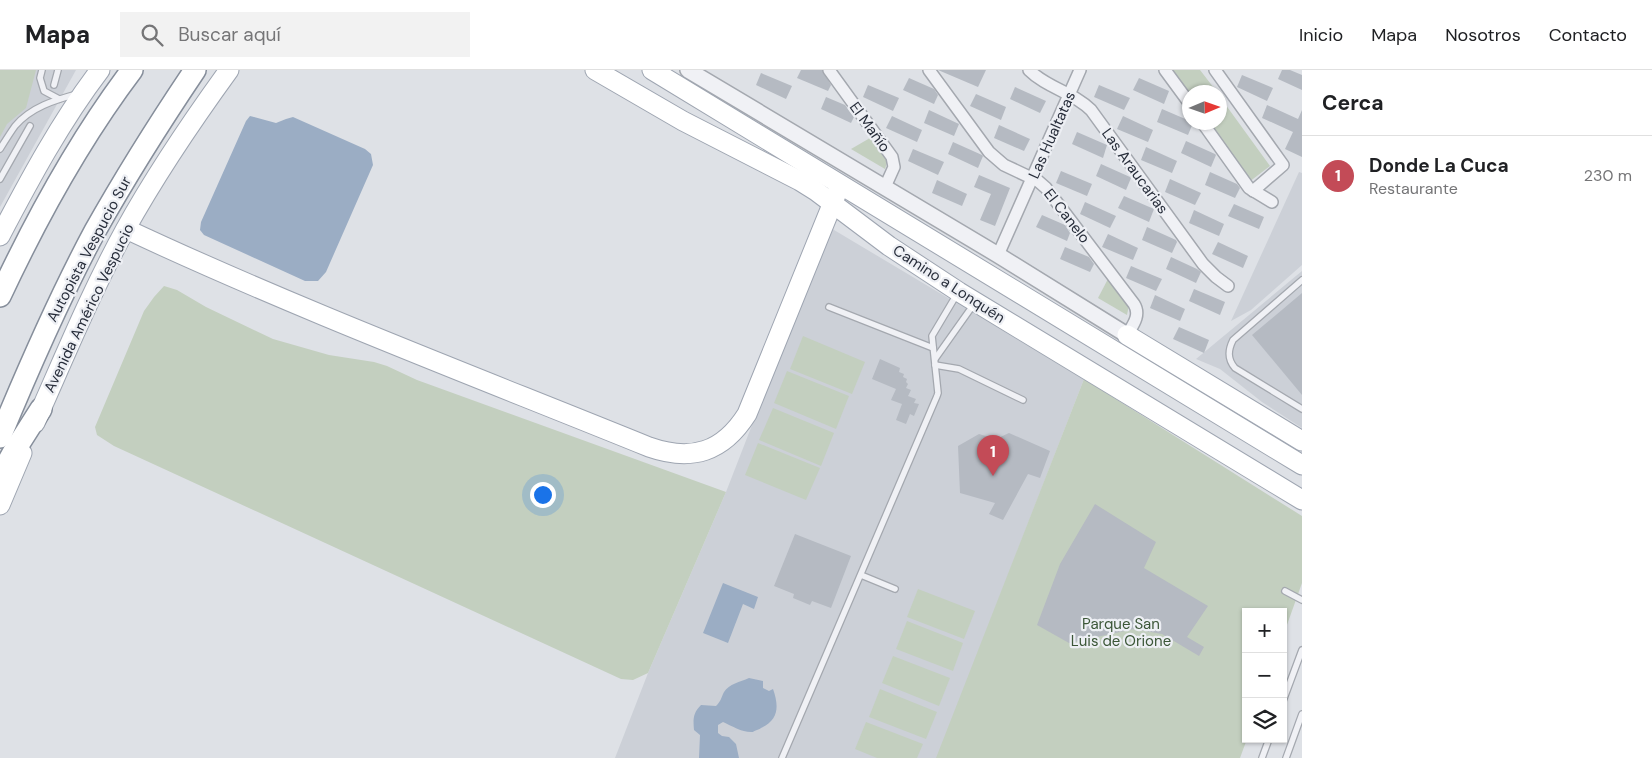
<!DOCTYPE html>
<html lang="es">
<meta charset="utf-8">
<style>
:root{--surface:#fff;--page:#f2f2f2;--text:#202124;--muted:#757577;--line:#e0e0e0;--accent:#c34b57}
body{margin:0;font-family:"DM Sans",sans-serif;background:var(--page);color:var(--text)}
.controls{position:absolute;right:15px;bottom:15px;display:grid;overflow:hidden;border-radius:0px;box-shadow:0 1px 4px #0004}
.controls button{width:45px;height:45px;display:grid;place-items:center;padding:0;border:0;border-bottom:1px solid var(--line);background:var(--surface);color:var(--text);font:25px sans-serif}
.compass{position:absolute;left:1182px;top:15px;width:45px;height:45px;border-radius:50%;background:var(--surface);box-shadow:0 1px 4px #0004;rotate:88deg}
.you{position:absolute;left:542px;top:424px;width:18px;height:18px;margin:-12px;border:4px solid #fff;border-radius:50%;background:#1a73e8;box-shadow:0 0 0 8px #1a73e833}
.badge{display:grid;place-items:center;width:32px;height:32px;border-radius:50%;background:var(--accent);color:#fff;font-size:16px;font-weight:700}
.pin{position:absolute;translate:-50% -41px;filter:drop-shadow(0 1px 2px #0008)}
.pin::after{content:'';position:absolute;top:26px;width:18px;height:15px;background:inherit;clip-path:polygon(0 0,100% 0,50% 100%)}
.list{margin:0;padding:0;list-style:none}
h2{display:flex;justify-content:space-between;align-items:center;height:65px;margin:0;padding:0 20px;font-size:21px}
h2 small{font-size:16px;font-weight:400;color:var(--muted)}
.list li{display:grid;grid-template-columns:32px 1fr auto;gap:15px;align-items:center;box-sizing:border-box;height:80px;padding:0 20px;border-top:1px solid var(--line)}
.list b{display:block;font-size:19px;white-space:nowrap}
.list p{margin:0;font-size:16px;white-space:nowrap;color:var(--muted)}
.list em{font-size:16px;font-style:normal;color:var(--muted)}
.icon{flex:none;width:28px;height:28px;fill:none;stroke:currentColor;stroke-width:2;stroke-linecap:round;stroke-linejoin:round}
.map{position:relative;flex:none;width:1302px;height:688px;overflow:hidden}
header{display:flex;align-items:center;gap:30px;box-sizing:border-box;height:70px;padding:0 25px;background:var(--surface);border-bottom:1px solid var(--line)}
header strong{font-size:24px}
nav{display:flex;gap:28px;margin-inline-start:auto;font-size:18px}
.search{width:350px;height:45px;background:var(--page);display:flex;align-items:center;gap:12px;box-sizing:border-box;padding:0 18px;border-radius:0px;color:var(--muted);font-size:19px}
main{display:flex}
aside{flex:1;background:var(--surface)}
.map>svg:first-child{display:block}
.built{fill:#ccd0d7}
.green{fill:#c3cfbf}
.water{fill:#9badc4}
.building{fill:#b5bac2}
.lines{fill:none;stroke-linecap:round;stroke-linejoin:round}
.service-casing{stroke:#a4a8af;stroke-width:8}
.minor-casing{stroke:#a4a8af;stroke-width:14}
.tertiary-casing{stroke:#a4a8af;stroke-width:18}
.primary-casing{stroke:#9ea5b1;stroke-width:21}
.motorway-casing{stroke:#868e9b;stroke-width:24}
.service{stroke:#f0f1f5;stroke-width:5.5}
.minor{stroke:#f0f1f5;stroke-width:11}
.tertiary{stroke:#f0f1f5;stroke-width:15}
.primary{stroke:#fff;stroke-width:19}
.motorway{stroke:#fff;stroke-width:21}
.labels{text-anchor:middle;stroke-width:4.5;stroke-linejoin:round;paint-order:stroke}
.street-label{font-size:15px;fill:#282e3b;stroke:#edeff4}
.park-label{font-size:15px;fill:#3b5637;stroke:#edeff4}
</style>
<header>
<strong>Mapa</strong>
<div class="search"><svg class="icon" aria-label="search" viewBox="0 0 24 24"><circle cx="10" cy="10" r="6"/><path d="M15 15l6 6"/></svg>Buscar aquí</div>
<nav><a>Inicio</a><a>Mapa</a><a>Nosotros</a><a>Contacto</a></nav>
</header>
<main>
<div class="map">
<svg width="1302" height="688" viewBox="0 0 1302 688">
<rect width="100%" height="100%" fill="#dee1e6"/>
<g class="built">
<path d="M0,0H76L0,137Z"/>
<path d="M1299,102L1302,103V195L1251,240L1231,251Z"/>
<path d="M829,157L1084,309L937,688H615L648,603L726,422Z"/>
<path d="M1302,201V358L1262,332L1220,299L1196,289Z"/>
</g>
<g class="green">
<path d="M0,0H36L26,38L7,54L0,67Z"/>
<path d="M1172,0H1200L1217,22H1190L1189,26Z"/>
<path d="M1220,27L1270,96L1249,112L1208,53L1220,52Z"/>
<path d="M870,68L888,89L885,99L851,79Z"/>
<path d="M1109,207L1129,235L1127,245L1098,228Z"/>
<path d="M164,216L177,220L206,237L273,269L329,285L374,292L387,296L417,310L726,422L648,603L633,610L621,609L114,376L97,365L95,357L144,241L154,227Z"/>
<path d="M803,266L865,292L852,324L790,299Z"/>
<path d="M787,301L849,326L836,359L774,333Z"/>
<path d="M1084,309L1302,446V513L1283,566V542H1246L1247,669L1240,688H936Z"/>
<path d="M773,338L834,363L821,396L759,370Z"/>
<path d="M758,373L820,398L806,430L745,405Z"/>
<path d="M918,519L975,541L964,569L907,547Z"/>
<path d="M907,551L963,573L953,601L896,579Z"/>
<path d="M893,586L950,608L939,636L882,613Z"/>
<path d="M880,619L937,642L926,669L869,647Z"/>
<path d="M866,652L923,674L917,688H877L855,679Z"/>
</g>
<g class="water">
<path d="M250,46L276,53L286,49L293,47L365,79L371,84L373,95L326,202L318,211H305L204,165L200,160L201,152L246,51Z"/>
<path d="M723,513L758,527L754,539L743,534L728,573L703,563Z"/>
<path d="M749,608L763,611V618L769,621L773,619C779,636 779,650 761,658C760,659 754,661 753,662C743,663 732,656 723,652L718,655V663L722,666L729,667L736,674L739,688H699L700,665L694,660C693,649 693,643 701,635L716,636C721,631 721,628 724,622C729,614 740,612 749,608Z"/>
</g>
<g class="building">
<path d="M801,0H822L831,15L828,21L797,8Z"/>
<path d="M938,0H986L978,17Z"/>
<path d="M1282,0H1290L1302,5V20L1278,9Z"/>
<path d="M761,3L792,16L786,29L756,15Z"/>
<path d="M1242,5L1273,18L1267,31L1237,17Z"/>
<path d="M909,8L934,19L938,25L934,34L903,20Z"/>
<path d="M1139,8L1169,21L1164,34L1133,20Z"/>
<path d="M868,15L899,28L893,41L863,27Z"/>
<path d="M1099,15L1130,28L1124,40L1094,27Z"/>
<path d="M1015,17L1046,31L1040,43L1010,29Z"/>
<path d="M976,24L1006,37L1001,50L970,36Z"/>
<path d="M826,27L845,35L854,47L851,53L821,39Z"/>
<path d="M1267,35L1298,49L1302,40V87L1285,79L1293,62L1262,48Z"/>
<path d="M1162,39L1190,51V52L1193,53L1188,65L1157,52Z"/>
<path d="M929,40L959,54L954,66L924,53Z"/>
<path d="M892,46L922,60L917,72L886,58Z"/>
<path d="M1123,46L1153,60L1148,72L1117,59Z"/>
<path d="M999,55L1030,69L1024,81L994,68Z"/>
<path d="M1077,62L1107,75L1103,88L1072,74Z"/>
<path d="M1186,71L1215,84L1216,85L1211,97L1181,83Z"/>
<path d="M953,72L982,85L983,86L978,98L948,84Z"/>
<path d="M1146,77L1177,91L1172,103L1141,90Z"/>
<path d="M913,79L944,92L938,105L908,91Z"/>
<path d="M1101,94L1130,107L1131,108L1126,120L1096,106Z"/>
<path d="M1061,101L1092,114L1087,126L1056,113Z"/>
<path d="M1210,102L1237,114L1240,118L1235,128L1205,115Z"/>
<path d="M979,105L1010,118L995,156L980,150L991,124L974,117Z"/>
<path d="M1170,109L1201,123L1195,135L1165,122Z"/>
<path d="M937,110L967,124L962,136L932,123Z"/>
<path d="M1124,126L1154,139L1149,152L1118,138Z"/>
<path d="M1085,132L1116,146L1110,158L1080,144Z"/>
<path d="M1234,134L1264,147L1259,159L1228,146Z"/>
<path d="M1194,140L1224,154L1219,166L1189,153Z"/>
<path d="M1042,145L1065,155L1070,163L1067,171L1036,157Z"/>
<path d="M1147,157L1176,170L1177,172L1172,183L1142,170Z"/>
<path d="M1108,164L1138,178L1133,190L1102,177Z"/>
<path d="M1218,172L1248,186L1243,198L1212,184Z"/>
<path d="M1065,177L1089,187L1094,194L1090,202L1060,189Z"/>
<path d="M1171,187L1197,199L1201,202L1196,213L1166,199Z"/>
<path d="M1131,196L1162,209L1156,221L1126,208Z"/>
<path d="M1194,219L1225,232L1220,245L1189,231Z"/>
<path d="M1302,223V325L1252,265Z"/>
<path d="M1155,225L1185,239L1180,251L1150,238Z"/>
<path d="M1179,257L1209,270L1204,283L1173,269Z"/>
<path d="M880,289L900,298L899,302L904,304L903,307L907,309L906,312L908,314L906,318L911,320L908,326L916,329L914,333L919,334L914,346L910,344L906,354L896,350L902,334L891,330L896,319L872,309Z"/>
<path d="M1009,363L1050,381L1040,408L1028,404L1003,450L989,444L995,433L960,423L958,376L979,364L996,369Z"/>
<path d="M1095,434L1156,472L1144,498L1208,536L1187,567L1204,577L1199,586L1162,564L1134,559L1069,573L1037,555L1060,494Z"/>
<path d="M795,464L851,486L831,538L812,531L810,535L793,528L794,524L774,516Z"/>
</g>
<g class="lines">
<defs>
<g id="service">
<path d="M42,0L40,8L44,21L59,29"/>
<path d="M54,15L58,0"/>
<path d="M0,79C5,71 10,63 15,56C31,37 55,30 77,24"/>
<path d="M0,109L30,56"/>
<path d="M1302,210L1233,270C1228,280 1227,289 1235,298L1302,339"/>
<path d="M829,237L933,278"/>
<path d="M935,289L974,234"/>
<path d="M935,295L959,299L1023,330"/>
<path d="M861,505L895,519"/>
<path d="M1285,521L1302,530"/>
<path d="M1283,631L1302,580"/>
<path d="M782,688L937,326L938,323L932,266L957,224"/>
<path d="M1262,688L1269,669"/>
<path d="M1286,688L1302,644"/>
</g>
<g id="minor">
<path d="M829,0L892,87L894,97L885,117"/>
<path d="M929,0L989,82L1004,95L1038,111L1046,118L1134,234C1141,245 1133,255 1127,265"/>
<path d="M1029,0C1047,18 1073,22 1091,40L1203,194L1216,207L1228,216"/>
<path d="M1165,0L1190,34"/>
<path d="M1215,0L1283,95L1253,121"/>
<path d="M1202,52L1249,118L1272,132"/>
<path d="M998,185L1080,0"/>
</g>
<path id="tertiary" d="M688,0L998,185L1127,265"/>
<g id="primary">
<path d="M595,0L683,51L800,111L816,121L889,176L959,222L1302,430"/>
<path d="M652,0L1302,395"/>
<path d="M126,159C297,239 474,306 649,377C692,392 723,382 747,344L840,115"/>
<path d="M0,166C30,109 61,51 100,0"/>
<path d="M1127,265L1302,371"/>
<path d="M35,353C64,288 91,222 125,160C156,104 192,51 229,0"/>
<path d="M0,435L22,383"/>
</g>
<g id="motorway">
<path d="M0,226C37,147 79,70 132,0"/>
<path d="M0,367C29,297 59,228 95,161C126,106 160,52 195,0"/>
<path d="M0,406L13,383L41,339"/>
</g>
</defs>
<use href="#service" class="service-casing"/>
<use href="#minor" class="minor-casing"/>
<use href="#tertiary" class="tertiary-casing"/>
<use href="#primary" class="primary-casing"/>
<use href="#motorway" class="motorway-casing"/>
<use href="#service" class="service"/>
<use href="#minor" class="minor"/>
<use href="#tertiary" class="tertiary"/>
<use href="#primary" class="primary"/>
<use href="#motorway" class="motorway"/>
</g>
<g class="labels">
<g class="street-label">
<text transform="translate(870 57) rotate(54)" y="5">El Mañío</text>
<text transform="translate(1052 65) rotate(-66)" y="5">Las Hualtatas</text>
<text transform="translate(1135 101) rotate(54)" y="5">Las Araucarias</text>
<text transform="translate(1067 146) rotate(52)" y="5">El Canelo</text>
<text transform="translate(89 179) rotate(-62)" y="5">Autopista Vespucio Sur</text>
<text transform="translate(949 214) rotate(33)" y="5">Camino a Lonquén</text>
<text transform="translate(89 238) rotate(-64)" y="5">Avenida Américo Vespucio</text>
</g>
<g class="park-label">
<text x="1121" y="559">Parque San<tspan x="1121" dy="17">Luis de Orione</tspan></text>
</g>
</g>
</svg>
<div class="controls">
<button>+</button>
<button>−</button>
<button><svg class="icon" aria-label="layers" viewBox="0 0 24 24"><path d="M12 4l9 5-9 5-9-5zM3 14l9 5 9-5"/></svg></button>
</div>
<svg class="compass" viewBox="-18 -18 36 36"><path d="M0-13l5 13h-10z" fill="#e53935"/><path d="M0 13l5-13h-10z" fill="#757577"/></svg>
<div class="you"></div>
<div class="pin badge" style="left:993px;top:406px">1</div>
</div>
<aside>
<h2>Cerca<small></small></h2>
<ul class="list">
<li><span class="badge">1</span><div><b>Donde La Cuca</b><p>Restaurante</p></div><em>230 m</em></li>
</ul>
</aside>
</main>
